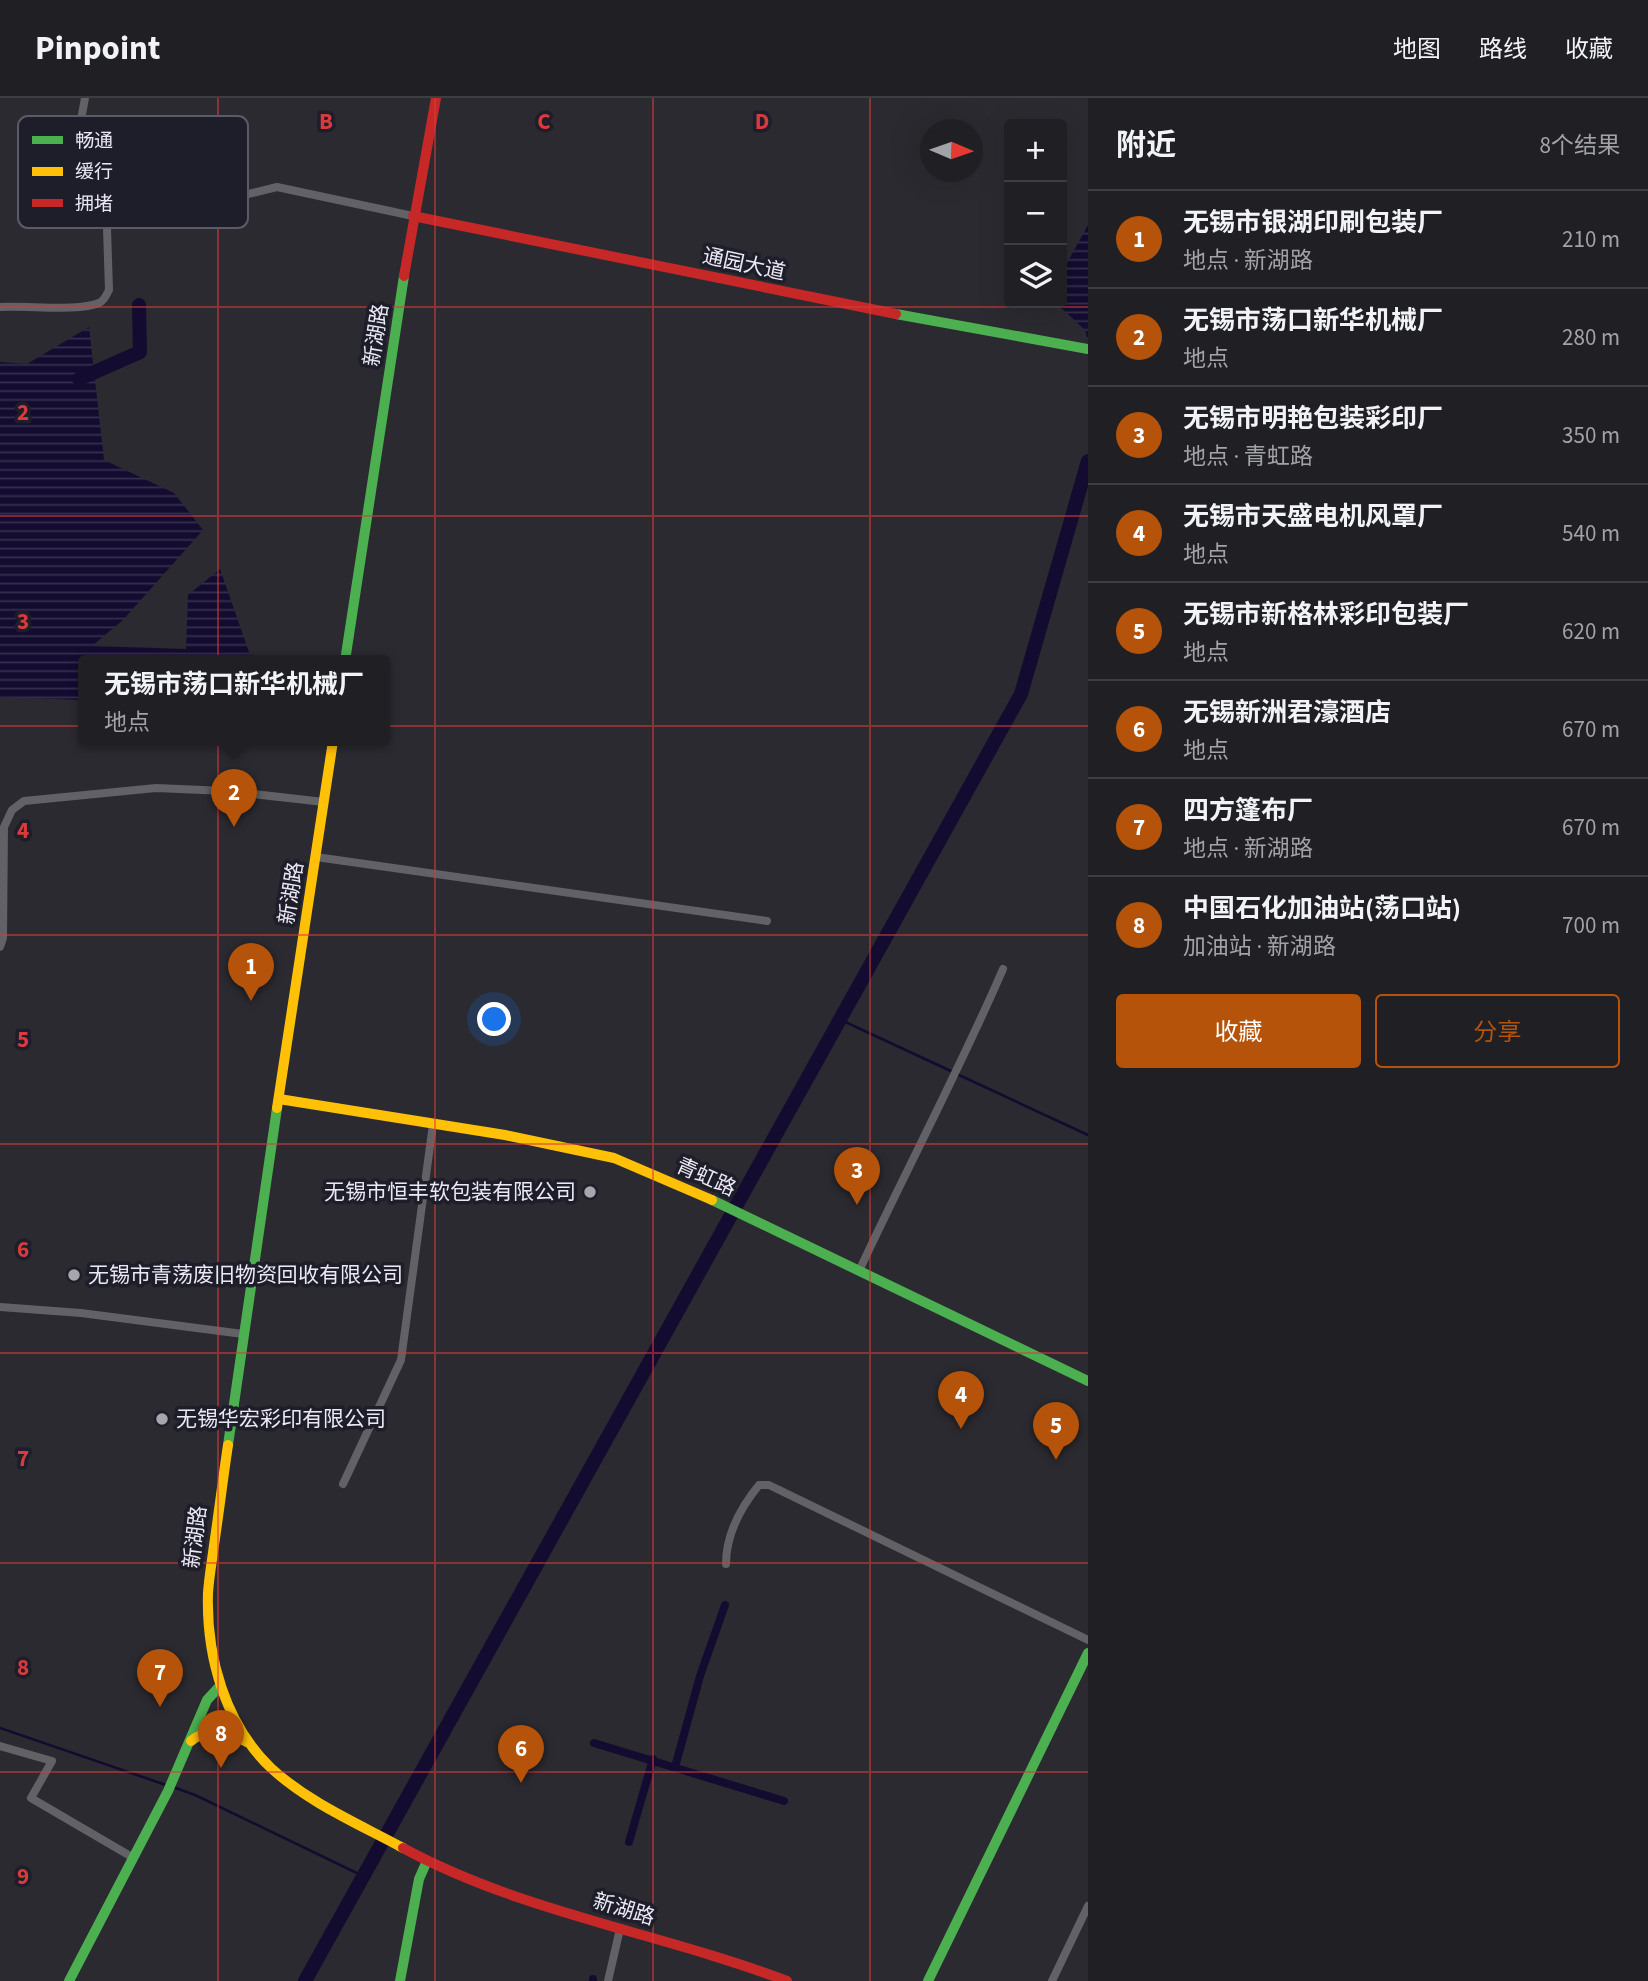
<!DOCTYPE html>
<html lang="zh">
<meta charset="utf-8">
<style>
:root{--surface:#202024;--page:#28282c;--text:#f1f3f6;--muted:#a2a3a6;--line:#3d3e41;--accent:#b45309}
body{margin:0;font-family:"Source Sans 3","Noto Sans SC",sans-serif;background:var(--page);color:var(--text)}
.controls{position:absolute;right:21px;top:21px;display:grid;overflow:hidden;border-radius:7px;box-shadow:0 7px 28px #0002}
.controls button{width:63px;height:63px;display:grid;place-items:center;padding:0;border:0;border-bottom:2px solid var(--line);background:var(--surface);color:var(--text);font:35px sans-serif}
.compass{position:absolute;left:920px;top:21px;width:63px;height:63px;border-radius:50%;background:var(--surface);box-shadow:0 7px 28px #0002;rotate:92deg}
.you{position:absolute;left:495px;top:922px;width:24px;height:24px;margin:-18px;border:5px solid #fff;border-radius:50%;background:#1a73e8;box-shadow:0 0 0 10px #1a73e833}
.badge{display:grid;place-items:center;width:46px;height:46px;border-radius:50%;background:var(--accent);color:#fff;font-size:23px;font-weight:700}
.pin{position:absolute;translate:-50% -58px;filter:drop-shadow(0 2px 4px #0008)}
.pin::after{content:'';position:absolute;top:37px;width:24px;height:21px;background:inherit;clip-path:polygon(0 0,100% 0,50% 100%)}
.popup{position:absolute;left:78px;top:557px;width:312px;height:91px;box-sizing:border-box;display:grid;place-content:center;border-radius:7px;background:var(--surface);filter:drop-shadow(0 2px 5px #0005);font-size:23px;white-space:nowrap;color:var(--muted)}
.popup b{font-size:26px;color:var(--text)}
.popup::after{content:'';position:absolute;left:50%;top:100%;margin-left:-14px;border:14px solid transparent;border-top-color:var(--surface)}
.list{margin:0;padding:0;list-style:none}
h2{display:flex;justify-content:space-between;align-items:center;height:91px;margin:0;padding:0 28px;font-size:30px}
h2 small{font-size:23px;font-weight:400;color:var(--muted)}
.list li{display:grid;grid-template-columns:46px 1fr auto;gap:21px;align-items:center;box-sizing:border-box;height:98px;padding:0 28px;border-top:2px solid var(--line)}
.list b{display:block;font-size:26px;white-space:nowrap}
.list p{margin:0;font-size:23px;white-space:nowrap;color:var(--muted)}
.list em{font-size:23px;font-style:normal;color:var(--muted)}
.actions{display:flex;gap:14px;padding:21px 28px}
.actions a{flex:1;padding:16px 0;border:2px solid var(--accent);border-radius:7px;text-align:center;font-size:24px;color:var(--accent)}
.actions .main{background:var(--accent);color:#fff}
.icon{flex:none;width:38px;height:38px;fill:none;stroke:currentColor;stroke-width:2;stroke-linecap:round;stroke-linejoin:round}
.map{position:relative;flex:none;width:1088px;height:1883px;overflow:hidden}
header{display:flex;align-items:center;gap:42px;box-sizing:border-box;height:98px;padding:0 35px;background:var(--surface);border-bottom:2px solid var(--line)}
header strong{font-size:33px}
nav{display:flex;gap:38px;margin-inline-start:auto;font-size:24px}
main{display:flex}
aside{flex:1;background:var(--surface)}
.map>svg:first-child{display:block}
.water{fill:url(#water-rules)}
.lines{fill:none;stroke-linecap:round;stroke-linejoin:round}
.stream{stroke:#140b30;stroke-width:2.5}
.canal{stroke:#140b30;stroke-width:8}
.river{stroke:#140b30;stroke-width:14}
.street{stroke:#616166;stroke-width:8}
.fast{stroke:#4caf50;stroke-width:10}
.slow{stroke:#ffc107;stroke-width:10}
.jam{stroke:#c62828;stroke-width:10}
.grid{fill:none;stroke:#d83b3c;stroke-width:2;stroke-opacity:0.55}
.poi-dot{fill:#a7a6af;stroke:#1e1d2a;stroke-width:2.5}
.labels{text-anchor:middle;stroke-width:7;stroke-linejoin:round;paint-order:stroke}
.street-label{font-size:21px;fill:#eae9f3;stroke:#1e1d2a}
.poi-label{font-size:21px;fill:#eae9f3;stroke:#1e1d2a;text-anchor:start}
.key{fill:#1e1d2a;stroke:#5b5a66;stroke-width:2}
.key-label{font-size:19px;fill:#eae9f3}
.grid-label{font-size:23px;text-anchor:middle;font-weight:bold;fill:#d83b3c;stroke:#1e1d2a;stroke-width:7;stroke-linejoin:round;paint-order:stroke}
</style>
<header>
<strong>Pinpoint</strong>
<nav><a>地图</a><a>路线</a><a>收藏</a></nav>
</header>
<main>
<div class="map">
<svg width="1088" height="1883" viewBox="0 0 1088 1883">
<defs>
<pattern id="water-rules" width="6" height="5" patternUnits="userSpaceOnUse" patternTransform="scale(1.75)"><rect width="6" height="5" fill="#140b30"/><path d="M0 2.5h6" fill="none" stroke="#362f4e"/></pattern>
</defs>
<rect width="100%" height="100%" fill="#2a2a30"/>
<g class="water">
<path d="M1088,127V243L1085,232L1056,205H1062V174Z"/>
<path d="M89,229L104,362L174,395L203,432L123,522L92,548L186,551L188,497L220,471L249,554L259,563H84L83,602L0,599V264L27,266Z"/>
</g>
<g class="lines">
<g class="stream">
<path d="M841,922L953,974"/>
<path d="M959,977L1088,1037"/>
<path d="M0,1630L166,1687"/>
<path d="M173,1689L195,1697L363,1778"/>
</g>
<g class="canal">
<path d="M594,1645L784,1703"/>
<path d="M675,1669L700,1578L725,1507"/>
<path d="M629,1744L653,1661"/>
<path d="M593,1883V1881"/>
</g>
<g class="river">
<path d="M79,281L140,254L139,207"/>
<path d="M305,1883L1021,596L1088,363"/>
</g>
<g class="street">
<path d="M76,49L85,0"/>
<path d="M0,209C26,207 78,214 99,205C105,202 106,197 109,192L107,130L111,123L192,110L277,89L413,118"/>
<path d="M316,759L767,823"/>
<path d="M0,849L3,840L4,729L12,712L24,703L156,690L226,693L324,704"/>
<path d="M859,1173C906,1072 959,973 1003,871"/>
<path d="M0,1209L81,1215L243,1236"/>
<path d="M343,1386L401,1262L433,1026"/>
<path d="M726,1466C726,1437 741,1409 759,1387H769L1088,1542"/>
<path d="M0,1648L52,1663L31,1700L132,1759"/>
<path d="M608,1883L620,1831"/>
<path d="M1052,1883L1088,1808"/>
</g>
<g class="fast">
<path d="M896,216L1088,251"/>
<path d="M345,563L404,178"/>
<path d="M712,1102L1088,1283"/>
<path d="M228,1347L277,1010"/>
<path d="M69,1883L168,1693L207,1602L220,1588"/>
<path d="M400,1883L419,1781L427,1763"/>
<path d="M928,1883L1088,1555"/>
</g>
<g class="slow">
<path d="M279,1001L505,1037L614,1060L712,1102"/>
<path d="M277,1010L333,643"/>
<path d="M228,1347C223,1380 219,1414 214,1447C212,1463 209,1479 208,1495C206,1558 225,1626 271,1670C309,1705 359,1726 403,1750"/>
<path d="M191,1643C209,1629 228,1634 247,1644"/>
</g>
<g class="jam">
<path d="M413,118L896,216"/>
<path d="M404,178L436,0"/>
<path d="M403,1750C523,1815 661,1835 787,1883"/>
</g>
</g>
<path class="grid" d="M218,0V1883M435,0V1883M653,0V1883M870,0V1883M0,209H1088M0,418H1088M0,628H1088M0,837H1088M0,1046H1088M0,1255H1088M0,1465H1088M0,1674H1088"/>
<g class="poi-dot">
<circle cx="590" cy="1094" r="7"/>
<circle cx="74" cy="1177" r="7"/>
<circle cx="162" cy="1321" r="7"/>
</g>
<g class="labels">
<g class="street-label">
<text transform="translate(744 166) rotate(12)" y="7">通园大道</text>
<text transform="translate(376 237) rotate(-81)" y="7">新湖路</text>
<text transform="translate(291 795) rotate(-81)" y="7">新湖路</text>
<text transform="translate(706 1079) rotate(24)" y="7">青虹路</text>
<text transform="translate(195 1439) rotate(-83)" y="7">新湖路</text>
<text transform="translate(624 1811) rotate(17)" y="7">新湖路</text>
</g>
<g class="poi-label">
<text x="576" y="1101" text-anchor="end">无锡市恒丰软包装有限公司</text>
<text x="88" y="1184">无锡市青荡废旧物资回收有限公司</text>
<text x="176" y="1328">无锡华宏彩印有限公司</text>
</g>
</g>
<rect x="18" y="18" width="230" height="112" rx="10" class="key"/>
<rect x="32" y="38" width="31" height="8" fill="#4caf50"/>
<rect x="32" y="69" width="31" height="9" fill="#ffc107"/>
<rect x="32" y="101" width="31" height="8" fill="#c62828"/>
<g class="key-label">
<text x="75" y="49">畅通</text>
<text x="75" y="80">缓行</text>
<text x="75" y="112">拥堵</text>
</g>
<g class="grid-label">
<text x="326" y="31">B</text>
<text x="544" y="31">C</text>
<text x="762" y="31">D</text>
<text x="23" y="322">2</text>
<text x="23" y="531">3</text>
<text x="23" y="740">4</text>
<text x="23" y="949">5</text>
<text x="23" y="1159">6</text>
<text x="23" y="1368">7</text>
<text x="23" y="1577">8</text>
<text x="23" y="1786">9</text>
</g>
</svg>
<div class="controls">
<button>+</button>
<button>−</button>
<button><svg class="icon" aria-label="layers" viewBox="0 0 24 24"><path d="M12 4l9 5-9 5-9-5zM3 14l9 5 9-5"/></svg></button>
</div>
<svg class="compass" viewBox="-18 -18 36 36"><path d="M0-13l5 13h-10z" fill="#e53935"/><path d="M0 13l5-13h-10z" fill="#a2a3a6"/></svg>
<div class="you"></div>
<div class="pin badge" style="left:251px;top:903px">1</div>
<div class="pin badge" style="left:234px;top:729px">2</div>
<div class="popup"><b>无锡市荡口新华机械厂</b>地点</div>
<div class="pin badge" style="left:857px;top:1107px">3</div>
<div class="pin badge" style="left:961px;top:1331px">4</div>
<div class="pin badge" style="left:1056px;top:1362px">5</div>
<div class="pin badge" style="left:521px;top:1685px">6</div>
<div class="pin badge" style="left:160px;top:1609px">7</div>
<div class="pin badge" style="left:221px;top:1670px">8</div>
</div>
<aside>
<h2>附近<small>8个结果</small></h2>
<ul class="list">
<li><span class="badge">1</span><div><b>无锡市银湖印刷包装厂</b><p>地点 · 新湖路</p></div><em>210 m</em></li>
<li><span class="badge">2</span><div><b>无锡市荡口新华机械厂</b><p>地点</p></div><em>280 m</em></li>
<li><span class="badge">3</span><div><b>无锡市明艳包装彩印厂</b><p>地点 · 青虹路</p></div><em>350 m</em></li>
<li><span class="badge">4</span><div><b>无锡市天盛电机风罩厂</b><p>地点</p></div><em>540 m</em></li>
<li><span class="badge">5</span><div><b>无锡市新格林彩印包装厂</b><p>地点</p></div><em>620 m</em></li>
<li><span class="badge">6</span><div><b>无锡新洲君濠酒店</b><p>地点</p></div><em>670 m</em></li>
<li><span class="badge">7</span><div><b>四方篷布厂</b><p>地点 · 新湖路</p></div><em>670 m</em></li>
<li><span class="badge">8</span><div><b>中国石化加油站(荡口站)</b><p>加油站 · 新湖路</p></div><em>700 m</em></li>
</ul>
<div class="actions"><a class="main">收藏</a><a>分享</a></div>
</aside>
</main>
